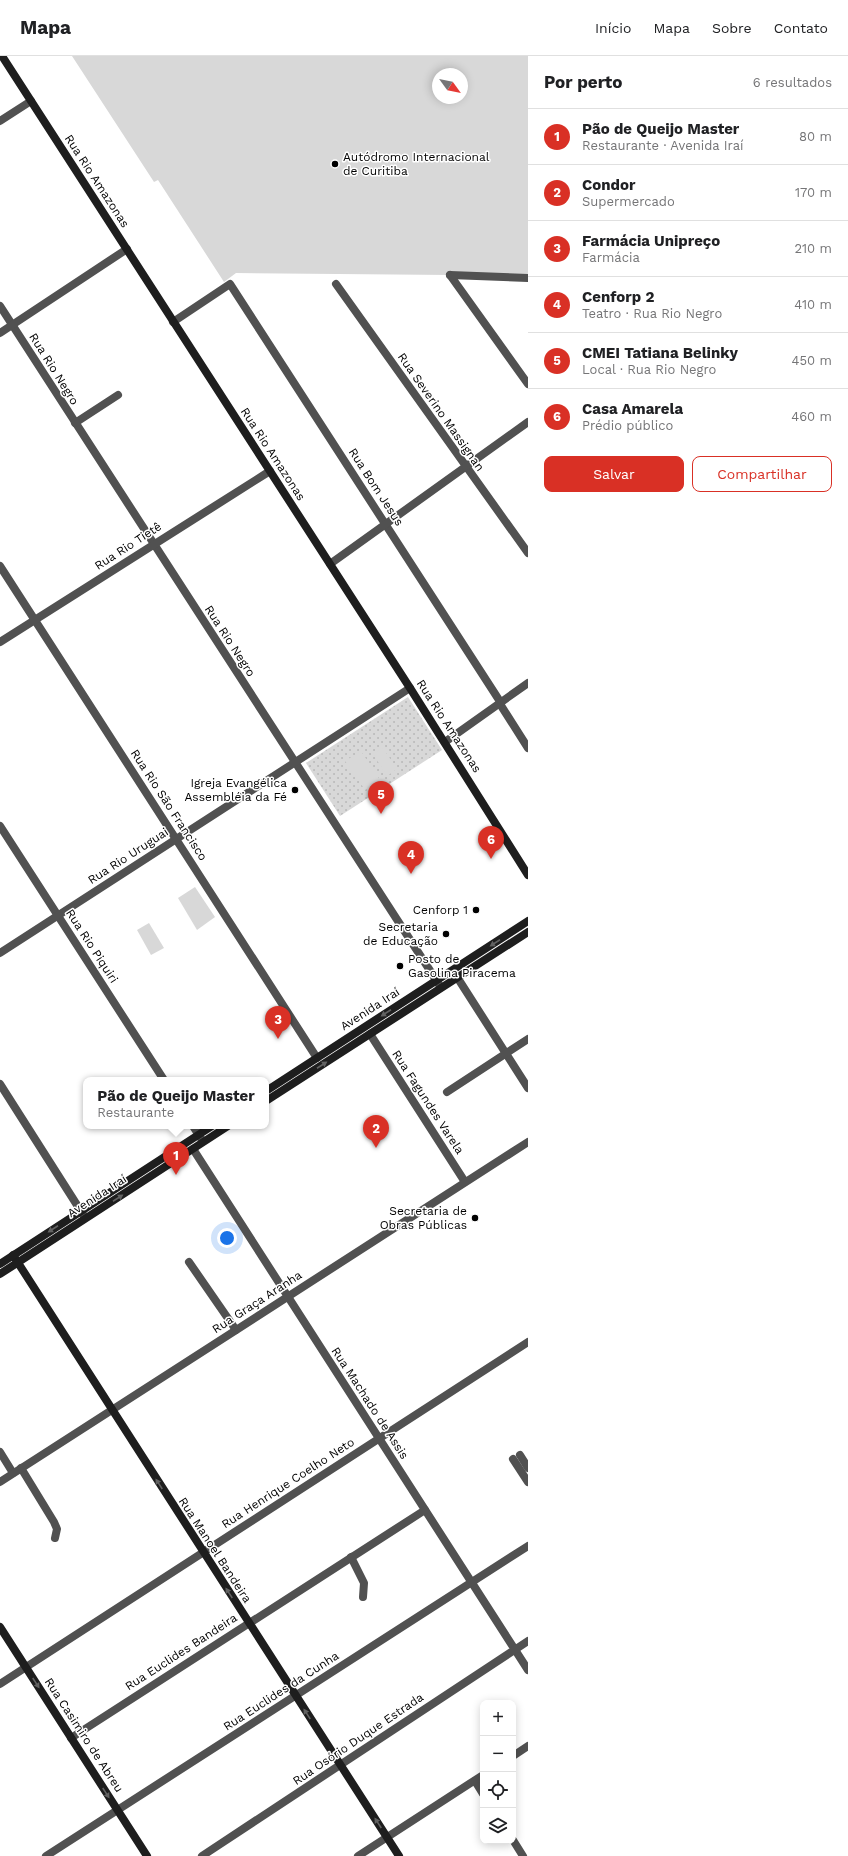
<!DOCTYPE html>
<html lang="pt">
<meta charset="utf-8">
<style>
:root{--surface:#fff;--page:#f2f2f2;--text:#202124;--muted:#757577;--line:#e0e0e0;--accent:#d93025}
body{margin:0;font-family:"Work Sans",sans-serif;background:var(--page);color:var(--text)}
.controls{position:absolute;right:12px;bottom:12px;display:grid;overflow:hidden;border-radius:8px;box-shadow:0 2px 10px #0003}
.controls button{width:36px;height:36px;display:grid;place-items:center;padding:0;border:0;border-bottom:1px solid var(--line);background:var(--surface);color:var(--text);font:20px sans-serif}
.compass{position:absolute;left:432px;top:12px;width:36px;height:36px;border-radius:50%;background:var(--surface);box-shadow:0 2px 10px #0003;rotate:123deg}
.you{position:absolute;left:227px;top:1182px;width:14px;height:14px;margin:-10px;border:3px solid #fff;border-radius:50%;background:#1a73e8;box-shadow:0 0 0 6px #1a73e833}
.badge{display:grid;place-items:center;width:26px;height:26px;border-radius:50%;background:var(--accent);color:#fff;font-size:13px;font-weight:700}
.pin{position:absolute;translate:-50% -33px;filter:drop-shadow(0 1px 2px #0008)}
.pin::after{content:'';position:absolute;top:21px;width:14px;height:12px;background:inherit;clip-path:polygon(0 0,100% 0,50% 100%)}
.popup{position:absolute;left:83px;top:1021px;width:186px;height:52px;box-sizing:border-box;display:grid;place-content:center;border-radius:8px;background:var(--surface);filter:drop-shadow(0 1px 3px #0005);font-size:13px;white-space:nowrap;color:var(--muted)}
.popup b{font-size:15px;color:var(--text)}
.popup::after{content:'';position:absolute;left:50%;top:100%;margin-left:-8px;border:8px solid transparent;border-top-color:var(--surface)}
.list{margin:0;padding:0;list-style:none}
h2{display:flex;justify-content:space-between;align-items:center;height:52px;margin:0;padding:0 16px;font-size:17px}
h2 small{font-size:13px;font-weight:400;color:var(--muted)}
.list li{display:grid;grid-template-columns:26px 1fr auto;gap:12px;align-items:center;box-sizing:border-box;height:56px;padding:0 16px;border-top:1px solid var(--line)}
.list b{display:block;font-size:15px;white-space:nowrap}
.list p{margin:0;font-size:13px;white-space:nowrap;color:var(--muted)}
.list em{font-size:13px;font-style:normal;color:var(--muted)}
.actions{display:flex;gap:8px;padding:12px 16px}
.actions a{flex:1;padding:9px 0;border:1px solid var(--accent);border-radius:8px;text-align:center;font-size:14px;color:var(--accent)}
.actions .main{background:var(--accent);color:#fff}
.icon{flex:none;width:22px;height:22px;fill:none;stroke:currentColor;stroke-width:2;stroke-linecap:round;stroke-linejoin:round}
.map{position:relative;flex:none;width:528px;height:1800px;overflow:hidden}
header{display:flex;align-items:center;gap:24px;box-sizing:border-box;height:56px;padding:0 20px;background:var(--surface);border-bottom:1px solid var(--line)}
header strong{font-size:19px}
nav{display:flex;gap:22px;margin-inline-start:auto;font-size:14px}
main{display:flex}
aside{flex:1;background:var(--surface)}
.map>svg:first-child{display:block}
.park{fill:url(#park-dots)}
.garden{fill:#d8d8d8;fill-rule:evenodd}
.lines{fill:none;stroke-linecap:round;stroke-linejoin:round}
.street{stroke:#515151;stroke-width:8}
.secondary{stroke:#1e1e1e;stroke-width:8}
.oneway{fill:#626262}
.poi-dot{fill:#000;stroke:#fff;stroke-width:1.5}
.labels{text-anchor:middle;stroke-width:3;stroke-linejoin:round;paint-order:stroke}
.poi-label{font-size:12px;fill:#000;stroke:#fff;text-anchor:end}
.street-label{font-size:12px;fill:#000;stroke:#fff}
</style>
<header>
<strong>Mapa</strong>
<nav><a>Início</a><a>Mapa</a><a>Sobre</a><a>Contato</a></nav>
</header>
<main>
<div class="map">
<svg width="528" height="1800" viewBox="0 0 528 1800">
<defs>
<pattern id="park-dots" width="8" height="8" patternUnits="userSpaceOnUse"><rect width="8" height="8" fill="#d8d8d8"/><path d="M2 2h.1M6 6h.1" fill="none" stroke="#b8b8b8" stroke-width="1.8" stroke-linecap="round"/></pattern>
</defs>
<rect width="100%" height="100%" fill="#fff"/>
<path class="park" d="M408,641L442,694L340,760L306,707Z"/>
<g class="garden">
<path d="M72,0H528V222L450,219L236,217L224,226L158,124L154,126ZM438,18H462V42H438Z"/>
<path d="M383,692L397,713L387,720L373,698Z"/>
<path d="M361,695L380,724L365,734L345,705Z"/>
<path d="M195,831L215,861L197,874L178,842Z"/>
<path d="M149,867L164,892L151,899L137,874Z"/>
</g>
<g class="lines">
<g class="street">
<path d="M0,65L31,45"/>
<path d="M450,219L528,328"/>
<path d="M450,219L528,222"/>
<path d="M336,228L528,497"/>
<path d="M0,250L440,930"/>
<path d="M173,266L230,228L501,647"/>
<path d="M0,277L127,193"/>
<path d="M75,367L118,339"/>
<path d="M330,508L528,366"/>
<path d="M0,510L317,1002"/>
<path d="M0,586L270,415"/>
<path d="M500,648L528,692"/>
<path d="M445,686L528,627"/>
<path d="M0,770L164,1024"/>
<path d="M0,897L410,632"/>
<path d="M457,921L528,1032"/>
<path d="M370,978L465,1126"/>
<path d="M0,1028L84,1160"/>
<path d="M447,1036L528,983"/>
<path d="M193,1070L202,1084"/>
<path d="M193,1093L528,1614"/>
<path d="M189,1206L236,1274"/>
<path d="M0,1396L13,1417"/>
<path d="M520,1399L528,1412"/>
<path d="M513,1403L528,1426"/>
<path d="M21,1412L54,1466L57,1473L55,1482"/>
<path d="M0,1426L528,1086"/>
<path d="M351,1501L364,1527L363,1541"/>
<path d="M0,1628L528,1286"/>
<path d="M71,1682L425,1454"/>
<path d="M513,1700L528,1690"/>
<path d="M475,1725L483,1738"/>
<path d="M513,1784L523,1800"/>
<path d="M46,1800L528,1490"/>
<path d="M202,1800L528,1585"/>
<path d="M358,1800L483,1719"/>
</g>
<g class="secondary">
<path d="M2,0L410,632L528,819"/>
<path d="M266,1035L528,865"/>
<path d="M266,1045L528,876"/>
<path d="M13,1199L399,1800"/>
<path d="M0,1208L212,1070"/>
<path d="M0,1218L228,1070"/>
<path d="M0,1571L147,1800"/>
</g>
</g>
<defs><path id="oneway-solid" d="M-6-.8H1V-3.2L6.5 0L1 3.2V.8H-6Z"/></defs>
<g class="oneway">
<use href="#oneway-solid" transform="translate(495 887) rotate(147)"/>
<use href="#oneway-solid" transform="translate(386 957) rotate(147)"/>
<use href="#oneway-solid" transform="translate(322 1009) rotate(-33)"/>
<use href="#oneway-solid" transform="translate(118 1142) rotate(-33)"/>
<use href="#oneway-solid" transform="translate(53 1173) rotate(147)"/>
<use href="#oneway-solid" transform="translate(159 1428) rotate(-123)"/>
<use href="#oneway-solid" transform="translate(229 1537) rotate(-123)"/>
<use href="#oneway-solid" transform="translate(36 1627) rotate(57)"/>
<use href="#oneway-solid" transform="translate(307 1658) rotate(-123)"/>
<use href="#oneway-solid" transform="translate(106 1737) rotate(57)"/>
<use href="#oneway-solid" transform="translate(378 1767) rotate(-123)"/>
</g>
<g class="poi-dot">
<circle cx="335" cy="108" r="4"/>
<circle cx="295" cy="734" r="4"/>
<circle cx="476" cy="854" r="4"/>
<circle cx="446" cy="878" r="4"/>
<circle cx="400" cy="910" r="4"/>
<circle cx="475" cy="1162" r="4"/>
</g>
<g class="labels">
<g class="poi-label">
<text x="343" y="105" text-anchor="start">Autódromo Internacional<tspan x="343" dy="14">de Curitiba</tspan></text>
<text x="287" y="731">Igreja Evangélica<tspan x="287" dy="14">Assembléia da Fé</tspan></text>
<text x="468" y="858">Cenforp 1</text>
<text x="438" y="875">Secretaria<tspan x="438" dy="14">de Educação</tspan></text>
<text x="408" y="907" text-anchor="start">Posto de<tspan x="408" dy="14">Gasolina Piracema</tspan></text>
<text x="467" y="1159">Secretaria de<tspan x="467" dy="14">Obras Públicas</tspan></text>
</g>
<g class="street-label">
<text transform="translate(97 125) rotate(57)" y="4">Rua Rio Amazonas</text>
<text transform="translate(54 313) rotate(58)" y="4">Rua Rio Negro</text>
<text transform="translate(441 356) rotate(55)" y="4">Rua Severino Massignan</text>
<text transform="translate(273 398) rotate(57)" y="4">Rua Rio Amazonas</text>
<text transform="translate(376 431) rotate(57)" y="4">Rua Bom Jesus</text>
<text transform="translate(128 490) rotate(-33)" y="4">Rua Rio Tietê</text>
<text transform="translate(230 585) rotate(57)" y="4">Rua Rio Negro</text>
<text transform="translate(449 670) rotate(57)" y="4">Rua Rio Amazonas</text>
<text transform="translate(169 749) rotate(57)" y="4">Rua Rio São Francisco</text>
<text transform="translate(128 800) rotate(-33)" y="4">Rua Rio Uruguai</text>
<text transform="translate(92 890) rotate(57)" y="4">Rua Rio Piquiri</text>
<text transform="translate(370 953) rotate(-33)" y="4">Avenida Iraí</text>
<text transform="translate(428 1046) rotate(57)" y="4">Rua Fagundes Varela</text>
<text transform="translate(97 1140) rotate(-33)" y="4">Avenida Iraí</text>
<text transform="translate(257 1246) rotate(-33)" y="4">Rua Graça Aranha</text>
<text transform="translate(370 1347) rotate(57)" y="4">Rua Machado de Assis</text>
<text transform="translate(288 1427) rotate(-33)" y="4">Rua Henrique Coelho Neto</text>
<text transform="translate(215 1494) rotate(57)" y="4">Rua Manoel Bandeira</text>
<text transform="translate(181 1596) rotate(-33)" y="4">Rua Euclides Bandeira</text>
<text transform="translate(281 1635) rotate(-33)" y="4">Rua Euclides da Cunha</text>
<text transform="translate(84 1679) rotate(57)" y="4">Rua Casimiro de Abreu</text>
<text transform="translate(358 1683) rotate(-34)" y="4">Rua Osório Duque Estrada</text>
</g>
</g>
</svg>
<div class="controls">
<button>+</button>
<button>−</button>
<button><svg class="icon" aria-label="locate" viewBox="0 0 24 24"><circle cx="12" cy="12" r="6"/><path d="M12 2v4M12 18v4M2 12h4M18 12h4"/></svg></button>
<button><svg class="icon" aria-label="layers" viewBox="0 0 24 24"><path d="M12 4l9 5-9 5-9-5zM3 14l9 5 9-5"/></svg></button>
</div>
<svg class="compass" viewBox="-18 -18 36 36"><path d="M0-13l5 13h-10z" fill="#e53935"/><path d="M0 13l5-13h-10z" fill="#757577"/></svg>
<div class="you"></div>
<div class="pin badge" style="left:176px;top:1119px">1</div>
<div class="popup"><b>Pão de Queijo Master</b>Restaurante</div>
<div class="pin badge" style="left:376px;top:1092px">2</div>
<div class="pin badge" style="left:278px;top:983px">3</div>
<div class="pin badge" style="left:411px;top:818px">4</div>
<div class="pin badge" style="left:381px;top:758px">5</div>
<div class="pin badge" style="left:491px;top:803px">6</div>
</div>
<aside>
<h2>Por perto<small>6 resultados</small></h2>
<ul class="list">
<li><span class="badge">1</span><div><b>Pão de Queijo Master</b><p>Restaurante · Avenida Iraí</p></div><em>80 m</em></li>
<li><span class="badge">2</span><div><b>Condor</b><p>Supermercado</p></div><em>170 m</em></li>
<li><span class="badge">3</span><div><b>Farmácia Unipreço</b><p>Farmácia</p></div><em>210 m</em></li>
<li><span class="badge">4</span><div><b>Cenforp 2</b><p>Teatro · Rua Rio Negro</p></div><em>410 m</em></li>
<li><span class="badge">5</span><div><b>CMEI Tatiana Belinky</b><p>Local · Rua Rio Negro</p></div><em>450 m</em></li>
<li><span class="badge">6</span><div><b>Casa Amarela</b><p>Prédio público</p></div><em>460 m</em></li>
</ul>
<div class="actions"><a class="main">Salvar</a><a>Compartilhar</a></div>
</aside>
</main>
